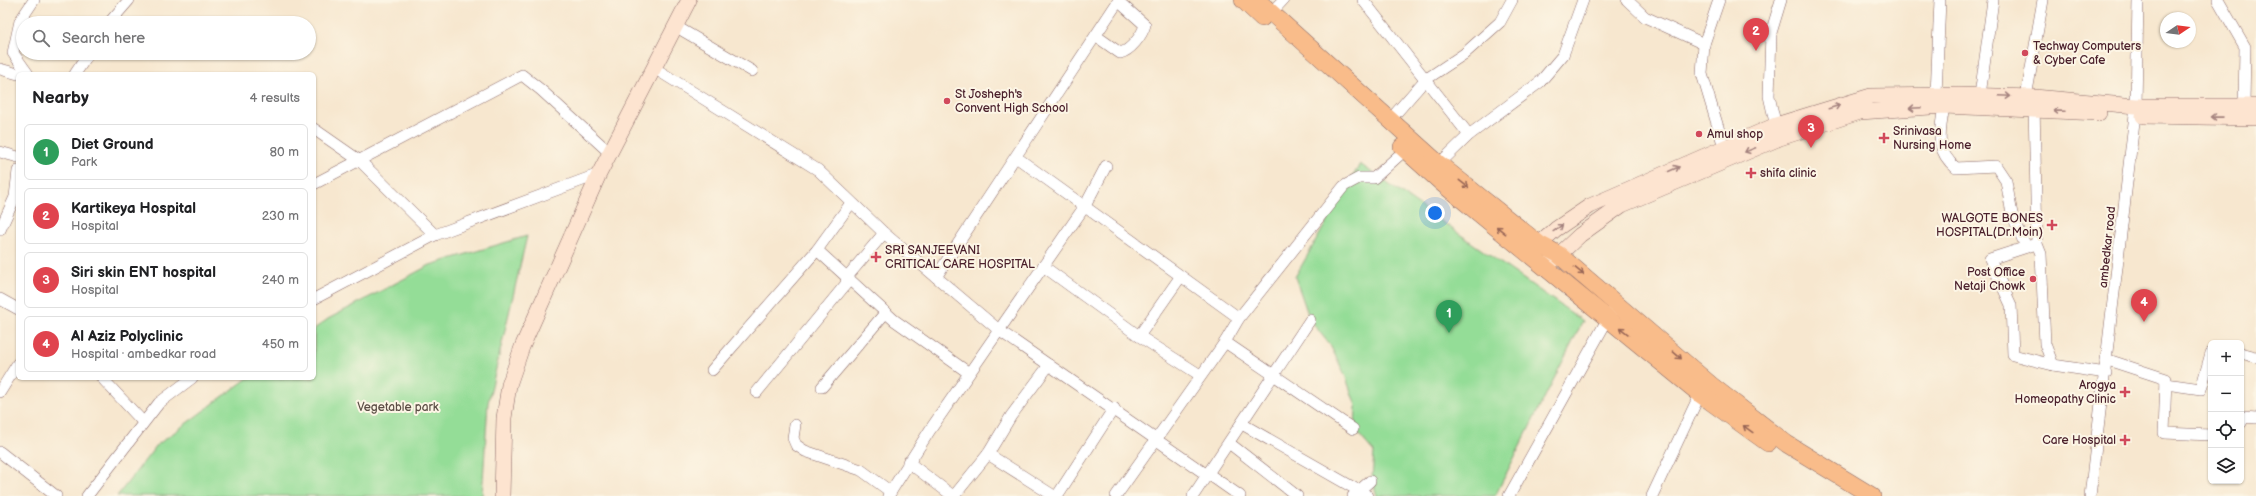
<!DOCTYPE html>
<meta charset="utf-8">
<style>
:root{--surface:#fff;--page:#f2f2f2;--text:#202124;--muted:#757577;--line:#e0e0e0;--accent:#d1495b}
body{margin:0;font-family:"Balsamiq Sans",sans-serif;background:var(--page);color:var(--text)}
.controls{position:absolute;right:12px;bottom:12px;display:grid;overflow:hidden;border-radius:6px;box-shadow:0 1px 3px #0004}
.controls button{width:36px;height:36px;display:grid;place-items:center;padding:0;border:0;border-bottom:1px solid var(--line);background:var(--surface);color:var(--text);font:20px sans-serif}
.compass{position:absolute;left:2160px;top:12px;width:36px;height:36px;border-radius:50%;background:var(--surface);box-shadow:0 1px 3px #0004;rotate:77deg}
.you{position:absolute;left:1435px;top:213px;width:14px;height:14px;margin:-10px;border:3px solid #fff;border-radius:50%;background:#1a73e8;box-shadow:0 0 0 6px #1a73e833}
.badge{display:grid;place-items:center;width:26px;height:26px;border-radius:50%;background:var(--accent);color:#fff;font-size:13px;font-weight:700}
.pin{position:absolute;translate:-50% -33px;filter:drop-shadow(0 1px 2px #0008)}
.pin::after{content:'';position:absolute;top:21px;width:14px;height:12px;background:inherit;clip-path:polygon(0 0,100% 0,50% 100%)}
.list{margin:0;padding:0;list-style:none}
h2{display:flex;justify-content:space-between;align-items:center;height:52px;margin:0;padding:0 16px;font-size:17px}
h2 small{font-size:13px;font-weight:400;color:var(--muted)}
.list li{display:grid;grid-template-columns:26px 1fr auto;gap:12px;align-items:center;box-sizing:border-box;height:56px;margin:0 8px 8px;padding:0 8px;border:1px solid var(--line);border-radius:6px}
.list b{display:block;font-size:15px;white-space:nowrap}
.list p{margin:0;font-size:13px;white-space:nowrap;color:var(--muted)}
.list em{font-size:13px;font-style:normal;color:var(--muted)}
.icon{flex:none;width:22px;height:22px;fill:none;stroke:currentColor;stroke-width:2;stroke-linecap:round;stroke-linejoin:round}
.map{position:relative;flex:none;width:2256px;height:496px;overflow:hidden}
.search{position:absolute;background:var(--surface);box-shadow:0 1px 3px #0004;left:16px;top:16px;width:300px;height:44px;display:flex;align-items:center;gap:10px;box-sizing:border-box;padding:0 14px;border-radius:22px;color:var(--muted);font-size:15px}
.panel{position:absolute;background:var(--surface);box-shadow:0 1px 3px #0004;left:16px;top:72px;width:300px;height:308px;border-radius:6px}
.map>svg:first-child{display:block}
.green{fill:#94dd97;stroke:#6f7e61}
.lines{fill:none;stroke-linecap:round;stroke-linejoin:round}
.street-casing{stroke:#876564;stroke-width:12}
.secondary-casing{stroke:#876564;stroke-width:16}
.primary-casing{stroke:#876564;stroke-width:18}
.street{stroke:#fff;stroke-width:11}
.secondary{stroke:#fde4d0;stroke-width:15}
.primary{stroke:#f9bc8a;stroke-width:17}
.oneway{stroke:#a4827e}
.oneway2{stroke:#996656}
.poi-dot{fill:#d1495b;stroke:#fcf5e5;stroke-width:1.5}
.labels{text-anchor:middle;stroke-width:4;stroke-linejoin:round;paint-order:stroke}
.poi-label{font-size:12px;fill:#4a1f2b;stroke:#fcf5e5;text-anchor:start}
.street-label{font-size:12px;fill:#4a1f2b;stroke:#fcf5e5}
.park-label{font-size:12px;fill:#5c4e46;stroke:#fcf5e5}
</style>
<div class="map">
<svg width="2256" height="496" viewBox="0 0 2256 496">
<rect width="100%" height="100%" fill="#fcf5e5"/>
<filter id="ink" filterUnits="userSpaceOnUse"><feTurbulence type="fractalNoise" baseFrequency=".025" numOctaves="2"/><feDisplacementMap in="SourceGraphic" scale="8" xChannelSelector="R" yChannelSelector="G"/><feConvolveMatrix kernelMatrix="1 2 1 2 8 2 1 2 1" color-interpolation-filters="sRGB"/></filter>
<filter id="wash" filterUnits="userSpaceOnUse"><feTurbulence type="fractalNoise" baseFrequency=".012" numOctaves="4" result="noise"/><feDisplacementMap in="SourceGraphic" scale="16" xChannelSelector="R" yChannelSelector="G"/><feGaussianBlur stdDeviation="0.9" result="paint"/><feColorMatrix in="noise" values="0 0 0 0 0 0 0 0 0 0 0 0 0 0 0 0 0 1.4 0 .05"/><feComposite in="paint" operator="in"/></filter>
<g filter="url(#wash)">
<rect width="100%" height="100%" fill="#f7e7cf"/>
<g class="green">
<path d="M1360,164L1583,321L1495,496H1377L1372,479L1374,452L1355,430L1356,406L1345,375L1330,345L1310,320L1295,277Z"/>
<path d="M527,236L488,403L482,496H117L157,445L248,378H314V329L328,319L430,265Z"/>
</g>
</g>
<g filter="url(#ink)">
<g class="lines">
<defs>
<g id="street">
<path d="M1363,0L1469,135"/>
<path d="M1627,0L1645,17L1704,44L1719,0"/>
<path d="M2218,0L2245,47L2244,105"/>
<path d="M1270,14L1283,0"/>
<path d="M109,23L129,0"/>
<path d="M675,26L752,71"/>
<path d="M1096,36L1120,53C1130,51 1142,36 1145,25L1118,1"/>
<path d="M1704,44L1702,74L1724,147"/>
<path d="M654,68L818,170L884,233L1000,331L1207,475"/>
<path d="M0,69L18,74"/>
<path d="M28,74L13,53L20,21L34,0"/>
<path d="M75,74L89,53"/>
<path d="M1936,95L1940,0"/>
<path d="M1980,95L1993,0"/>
<path d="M2025,103L2043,0"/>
<path d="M2034,104L2037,244L2041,254L2045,344L2053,365L2106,373"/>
<path d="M1944,106C1940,133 1934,149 1956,168L1996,166L2006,181L2012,214L2026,247"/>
<path d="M1389,121L1425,80L1464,54L1500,22L1512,0"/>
<path d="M314,129L360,161L435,235"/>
<path d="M1777,131L1769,96L1771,33L1781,0"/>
<path d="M0,152L18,157"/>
<path d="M1016,157L1239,318"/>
<path d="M1439,164L1469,135L1540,82L1563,55L1583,0"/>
<path d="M314,184L522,75L541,90L610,153"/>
<path d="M0,230L15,197L18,171"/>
<path d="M2033,245L1990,259L2011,305L2013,355L2053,365"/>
<path d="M817,250L894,320L969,373"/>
<path d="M1043,266L1139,336L1200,375"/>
<path d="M936,277L1119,0"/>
<path d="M0,299L18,309"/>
<path d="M314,299L435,235L599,174"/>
<path d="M1139,336L1181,276"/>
<path d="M1225,342L1353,429"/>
<path d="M2241,353L2256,357"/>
<path d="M2108,360L2166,379L2164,433L2211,435"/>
<path d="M712,370L817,250L851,203"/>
<path d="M102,378L143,422"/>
<path d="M2166,384L2201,389L2211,353"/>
<path d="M822,387L886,312"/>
<path d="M0,392L18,363"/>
<path d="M757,392L846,284L847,277L884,233"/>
<path d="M2241,423L2244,417L2256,418"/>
<path d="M1242,424L1368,496"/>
<path d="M795,425L793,438L796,445L805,451L861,470L891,492"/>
<path d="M1229,443L1297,496"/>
<path d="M0,452L56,496"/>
<path d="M988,454L1054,496"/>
<path d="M908,462L953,496"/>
<path d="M1207,473L1240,496"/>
<path d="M87,496L159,403L192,378"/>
<path d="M888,496L930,430L1085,206L1106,166"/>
<path d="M954,496L988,454L1011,416L1049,365"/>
<path d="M1057,496L1114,408"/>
<path d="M1116,496L1225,342L1239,318L1344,186L1359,178H1374L1405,150"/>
<path d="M1193,496L1310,320"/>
<path d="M1353,496L1370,481"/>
<path d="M1509,496L1611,313"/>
<path d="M1652,496L1700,394"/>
<path d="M2090,496L2136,106L2138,0"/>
</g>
<g id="secondary">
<path d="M2143,116L2256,118"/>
<path d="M1533,252L1539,244L1556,229L1590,206L1776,125L1871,96L1959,95L2034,97L2136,106H2256"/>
<path d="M1546,267L1580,235L1622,205L1780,138L1860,112L1944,106L2099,113"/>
<path d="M502,496L504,418L509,385L522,347L599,174L689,0"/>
</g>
<g id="primary">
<path d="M1243,0L1262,18"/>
<path d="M1257,0L1439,164L1539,244L1558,254L1711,385L1787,444L1872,496"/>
<path d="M1402,147L1443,184L1700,394L1768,443"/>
</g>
</defs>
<use href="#street" class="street-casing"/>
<use href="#secondary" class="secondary-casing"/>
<use href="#primary" class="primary-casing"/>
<use href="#street" class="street"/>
<use href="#secondary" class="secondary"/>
<use href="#primary" class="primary"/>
</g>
<defs><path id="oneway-shaft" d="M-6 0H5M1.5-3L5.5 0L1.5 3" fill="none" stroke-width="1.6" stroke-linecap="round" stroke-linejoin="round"/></defs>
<g class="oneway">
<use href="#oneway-shaft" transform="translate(2005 96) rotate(3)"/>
<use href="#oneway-shaft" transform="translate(1834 107) rotate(-17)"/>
<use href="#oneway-shaft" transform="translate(1915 108) rotate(177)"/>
<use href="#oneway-shaft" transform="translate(2059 111) rotate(-178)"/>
<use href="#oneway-shaft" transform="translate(2217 117) rotate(-179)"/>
<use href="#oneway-shaft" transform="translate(1750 150) rotate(158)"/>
<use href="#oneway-shaft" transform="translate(1674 169) rotate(-24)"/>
<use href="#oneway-shaft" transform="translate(1558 228) rotate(-36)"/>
</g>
<g class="oneway2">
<use href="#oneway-shaft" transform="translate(1464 184) rotate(38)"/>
<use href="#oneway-shaft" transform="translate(1501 230) rotate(-141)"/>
<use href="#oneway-shaft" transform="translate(1579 271) rotate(39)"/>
<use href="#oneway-shaft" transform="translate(1624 331) rotate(-142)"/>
<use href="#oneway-shaft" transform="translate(1677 355) rotate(41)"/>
<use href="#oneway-shaft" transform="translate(1748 429) rotate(-144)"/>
</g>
</g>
<g class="poi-dot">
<circle cx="2025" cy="53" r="4"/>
<circle cx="947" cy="101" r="4"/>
<circle cx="1699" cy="134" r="4"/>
<path d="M1882 132h4v4h4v4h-4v4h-4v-4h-4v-4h4z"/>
<path d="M1749 167h4v4h4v4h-4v4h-4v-4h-4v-4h4z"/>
<path d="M2050 219h4v4h4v4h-4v4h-4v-4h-4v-4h4z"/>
<path d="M874 251h4v4h4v4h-4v4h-4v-4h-4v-4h4z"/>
<circle cx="2033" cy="279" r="4"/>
<path d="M2123 386h4v4h4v4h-4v4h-4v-4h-4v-4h4z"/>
<path d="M2123 434h4v4h4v4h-4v4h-4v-4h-4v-4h4z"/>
</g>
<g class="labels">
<g class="poi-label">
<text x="2033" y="50">Techway Computers<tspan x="2033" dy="14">&amp; Cyber Cafe</tspan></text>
<text x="955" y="98">St Josheph's<tspan x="955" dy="14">Convent High School</tspan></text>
<text x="1893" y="135">Srinivasa<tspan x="1893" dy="14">Nursing Home</tspan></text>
<text x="1707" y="138">Amul shop</text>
<text x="1760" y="177">shifa clinic</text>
<text x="2043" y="222" text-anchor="end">WALGOTE BONES<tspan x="2043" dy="14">HOSPITAL(Dr.Moin)</tspan></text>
<text x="885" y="254">SRI SANJEEVANI<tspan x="885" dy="14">CRITICAL CARE HOSPITAL</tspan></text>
<text x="2025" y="276" text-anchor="end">Post Office<tspan x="2025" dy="14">Netaji Chowk</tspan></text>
<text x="2116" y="389" text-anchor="end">Arogya<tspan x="2116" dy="14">Homeopathy Clinic</tspan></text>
<text x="2116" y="444" text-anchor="end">Care Hospital</text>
</g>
<g class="street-label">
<text transform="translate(2107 247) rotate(-84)" y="4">ambedkar road</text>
</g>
<g class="park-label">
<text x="398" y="411">Vegetable park</text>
</g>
</g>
</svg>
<div class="controls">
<button>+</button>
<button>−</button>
<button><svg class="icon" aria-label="locate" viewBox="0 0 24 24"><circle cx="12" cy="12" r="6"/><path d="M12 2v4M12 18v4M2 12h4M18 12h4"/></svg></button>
<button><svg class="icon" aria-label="layers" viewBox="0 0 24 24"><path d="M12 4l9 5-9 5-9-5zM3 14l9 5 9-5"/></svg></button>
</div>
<svg class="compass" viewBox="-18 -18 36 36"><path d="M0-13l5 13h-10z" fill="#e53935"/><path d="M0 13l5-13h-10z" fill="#757577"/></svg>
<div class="you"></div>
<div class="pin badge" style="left:1449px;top:333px;background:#2e9e5b">1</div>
<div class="pin badge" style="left:1756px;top:51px;background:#e0444e">2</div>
<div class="pin badge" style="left:1811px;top:148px;background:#e0444e">3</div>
<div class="pin badge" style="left:2144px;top:322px;background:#e0444e">4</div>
<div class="search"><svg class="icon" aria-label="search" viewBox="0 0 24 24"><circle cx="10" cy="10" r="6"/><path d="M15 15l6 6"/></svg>Search here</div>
<section class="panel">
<h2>Nearby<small>4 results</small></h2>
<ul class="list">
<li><span class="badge" style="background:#2e9e5b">1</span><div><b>Diet Ground</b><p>Park</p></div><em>80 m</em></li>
<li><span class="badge" style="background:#e0444e">2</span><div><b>Kartikeya Hospital</b><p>Hospital</p></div><em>230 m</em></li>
<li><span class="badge" style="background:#e0444e">3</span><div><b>Siri skin ENT hospital</b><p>Hospital</p></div><em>240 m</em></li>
<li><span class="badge" style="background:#e0444e">4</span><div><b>Al Aziz Polyclinic</b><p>Hospital · ambedkar road</p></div><em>450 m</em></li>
</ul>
</section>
</div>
